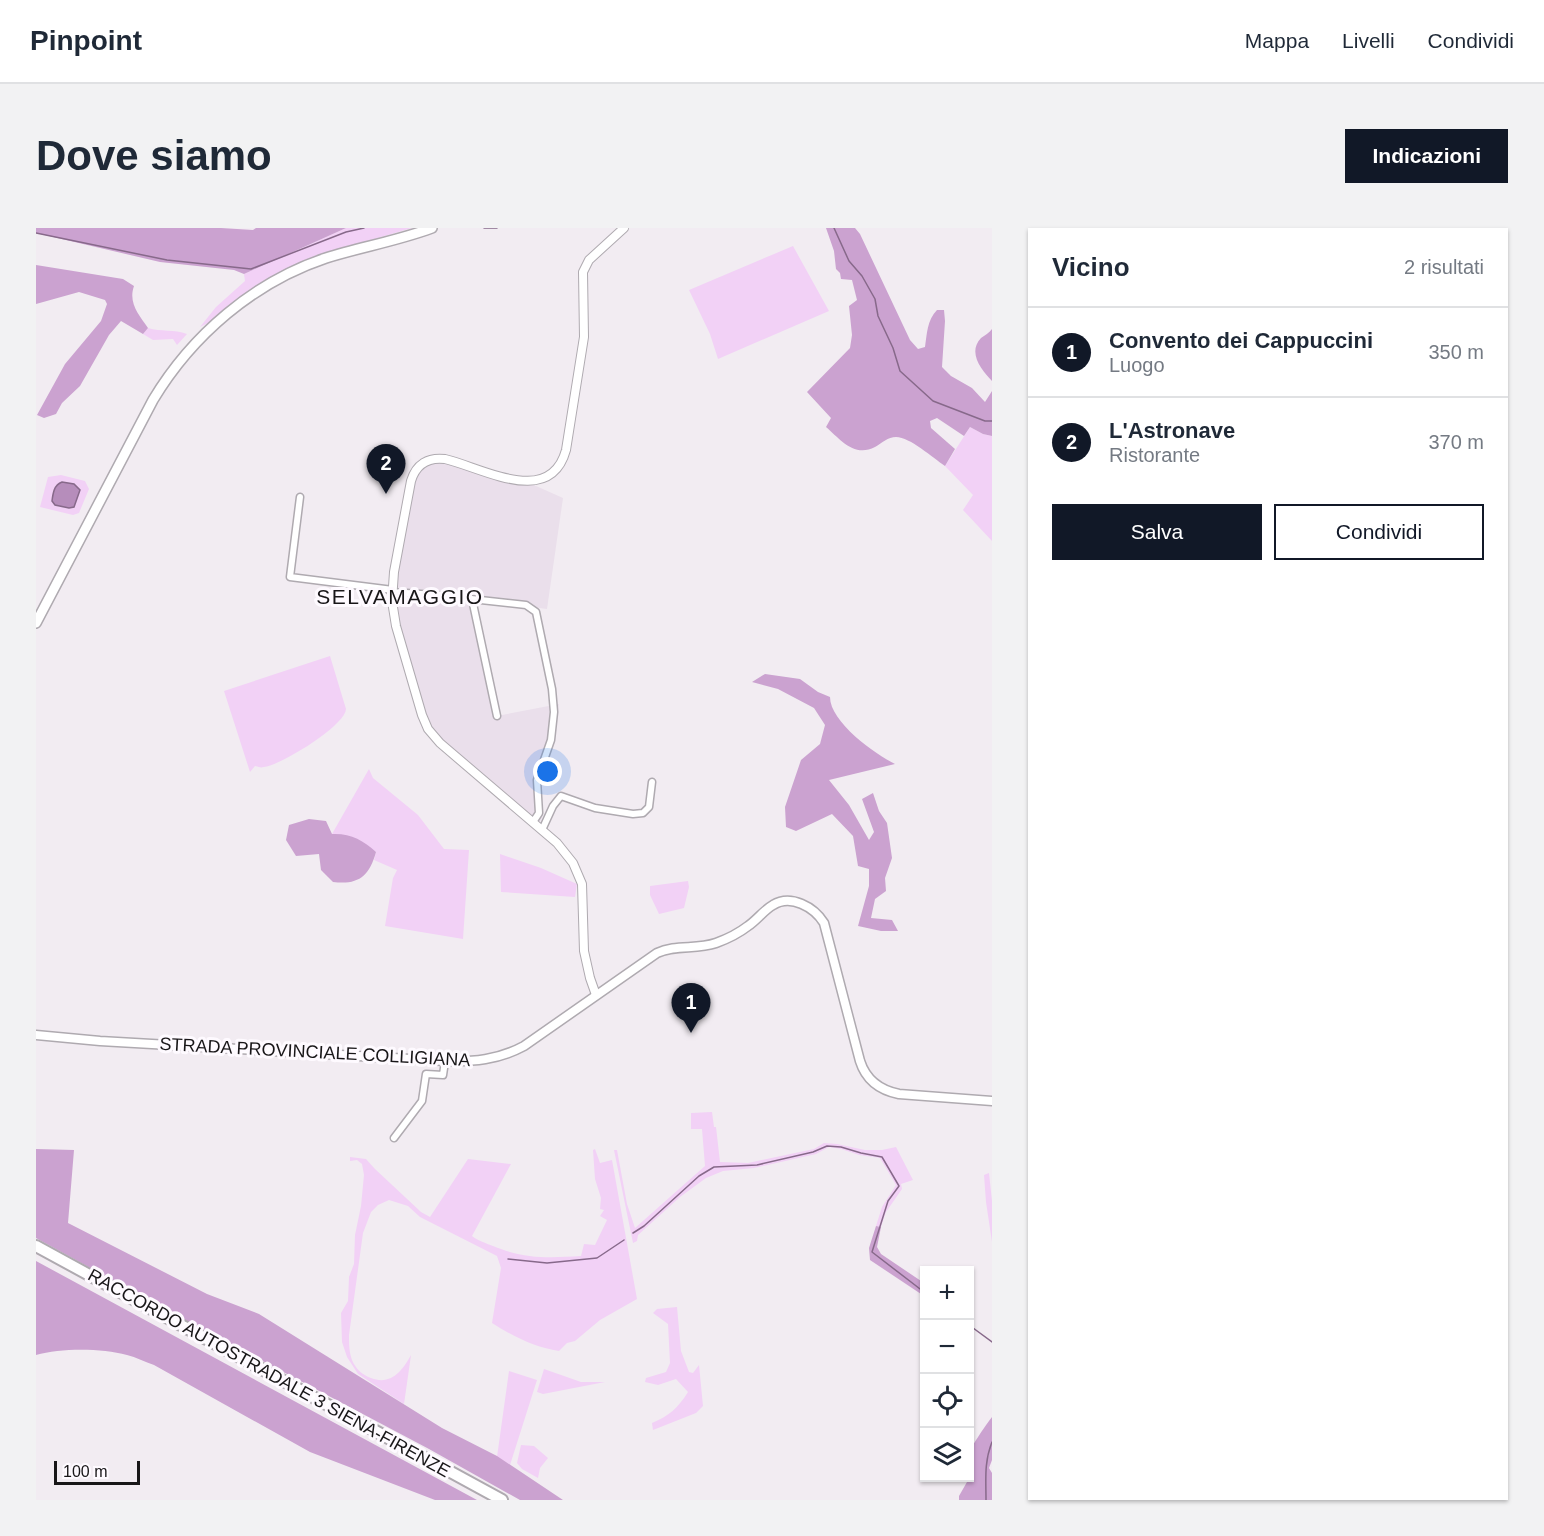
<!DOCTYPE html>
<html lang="it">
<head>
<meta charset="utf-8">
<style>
	:root { --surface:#fff; --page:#f2f2f3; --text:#1f2937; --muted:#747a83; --line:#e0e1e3; --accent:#111827 }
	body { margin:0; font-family:Helvetica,sans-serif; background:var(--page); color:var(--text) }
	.controls { position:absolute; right:18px; bottom:18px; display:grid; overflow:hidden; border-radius:0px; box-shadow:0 2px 4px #0004 }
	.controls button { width:54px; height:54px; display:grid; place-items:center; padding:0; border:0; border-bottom:2px solid var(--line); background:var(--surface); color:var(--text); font:30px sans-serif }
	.scale { position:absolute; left:18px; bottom:15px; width:86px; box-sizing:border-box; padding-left:6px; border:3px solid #181618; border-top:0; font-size:16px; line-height:21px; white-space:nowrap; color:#181618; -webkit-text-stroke:4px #fefaff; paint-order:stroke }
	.you { position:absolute; left:512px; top:544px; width:21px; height:21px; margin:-15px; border:4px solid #fff; border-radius:50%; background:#1a73e8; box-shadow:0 0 0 9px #1a73e833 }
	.badge { display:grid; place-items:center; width:39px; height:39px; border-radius:50%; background:var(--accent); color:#fff; font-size:20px; font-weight:700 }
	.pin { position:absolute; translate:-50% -50px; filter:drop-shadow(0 2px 3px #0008) }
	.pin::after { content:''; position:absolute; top:32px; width:21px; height:18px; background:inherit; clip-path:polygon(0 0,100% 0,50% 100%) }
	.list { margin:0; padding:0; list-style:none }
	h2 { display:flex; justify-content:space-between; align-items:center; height:78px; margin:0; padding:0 24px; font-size:26px }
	h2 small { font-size:20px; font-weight:400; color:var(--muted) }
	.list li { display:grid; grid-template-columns:39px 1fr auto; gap:18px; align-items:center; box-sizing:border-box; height:90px; padding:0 24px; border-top:2px solid var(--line) }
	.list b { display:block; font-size:22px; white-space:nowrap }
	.list p { margin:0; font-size:20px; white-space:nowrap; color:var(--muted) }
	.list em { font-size:20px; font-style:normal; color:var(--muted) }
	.actions { display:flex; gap:12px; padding:18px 24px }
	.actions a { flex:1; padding:14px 0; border:2px solid var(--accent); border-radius:0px; text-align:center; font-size:21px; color:var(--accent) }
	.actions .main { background:var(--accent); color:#fff }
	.icon { flex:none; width:33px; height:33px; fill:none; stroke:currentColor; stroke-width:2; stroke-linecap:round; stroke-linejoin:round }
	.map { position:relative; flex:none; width:956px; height:1272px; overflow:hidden; border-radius:0px }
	header { display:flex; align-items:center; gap:36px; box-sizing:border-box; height:84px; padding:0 30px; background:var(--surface); border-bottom:2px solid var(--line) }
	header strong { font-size:28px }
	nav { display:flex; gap:33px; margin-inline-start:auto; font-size:21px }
	.intro { display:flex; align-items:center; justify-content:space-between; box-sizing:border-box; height:144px; padding:0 36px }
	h1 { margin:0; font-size:42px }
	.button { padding:15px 27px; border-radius:0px; background:var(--accent); color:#fff; font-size:21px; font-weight:700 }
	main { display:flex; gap:36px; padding:0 36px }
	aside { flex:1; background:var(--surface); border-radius:0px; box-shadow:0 2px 4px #0004 }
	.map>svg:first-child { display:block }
	.built { fill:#eadfeb }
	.green { fill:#f2d1f6 }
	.forest { fill:#cba2d0 }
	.water { fill:#b68dbb; stroke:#87698a; stroke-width:1.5 }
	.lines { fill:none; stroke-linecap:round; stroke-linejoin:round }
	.stream { stroke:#87698a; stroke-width:1.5 }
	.minor-casing { stroke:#afaab0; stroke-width:9 }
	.tertiary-casing { stroke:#afaab0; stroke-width:10 }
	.secondary-casing { stroke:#afaab0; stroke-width:11 }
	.primary-casing { stroke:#afaab0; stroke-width:12 }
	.motorway-casing { stroke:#afaab0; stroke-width:14 }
	.minor { stroke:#fff; stroke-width:6 }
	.tertiary { stroke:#fff; stroke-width:8 }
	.secondary { stroke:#fff; stroke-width:8 }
	.primary { stroke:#fff; stroke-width:9 }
	.motorway { stroke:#fff; stroke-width:10 }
	.labels { text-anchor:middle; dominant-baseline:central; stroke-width:6; stroke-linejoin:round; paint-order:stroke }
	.street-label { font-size:18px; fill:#181618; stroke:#fefaff }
	.quarter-label { font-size:21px; letter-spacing:1.5px; fill:#181618; stroke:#fefaff }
</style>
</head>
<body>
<header>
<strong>Pinpoint</strong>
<nav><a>Mappa</a><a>Livelli</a><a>Condividi</a></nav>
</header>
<div class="intro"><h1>Dove siamo</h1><a class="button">Indicazioni</a></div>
<main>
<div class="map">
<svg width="956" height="1272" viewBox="0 0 956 1272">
	<rect width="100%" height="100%" fill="#f2ecf2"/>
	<path class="built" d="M 397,230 L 491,254 L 527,270 L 511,381 L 437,371 L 461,488 L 523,476 L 517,515 L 505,546 L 506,589 L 502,599 L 394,504 L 356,373 L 376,249 Z"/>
	<path class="green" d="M 310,0 L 376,0 L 290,25 L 220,61 L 192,79 L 174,94 L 164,99 L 180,79 L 209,53 L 208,46 Z
		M 757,18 L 793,83 L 682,131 L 674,106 L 653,62 Z
		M 112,100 C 125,104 138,101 151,106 L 141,117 L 137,111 L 117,112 L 107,106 Z
		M 934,199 L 947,206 L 956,208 L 956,313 L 927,282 L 937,267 L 909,238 Z
		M 25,247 L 49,253 L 53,261 L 43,285 L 37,287 L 4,279 L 12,249 Z
		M 294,428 L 310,481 C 309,498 245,537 228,539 C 224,540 224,539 219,538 L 214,544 L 188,463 Z
		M 333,541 L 337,550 L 382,587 L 408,621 L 433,622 L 427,711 L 349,698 L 357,650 L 361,642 L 338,632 L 340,624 L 296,606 Z
		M 464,626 L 505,640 L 541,656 L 539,669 L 465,664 Z
		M 652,653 L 653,659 L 648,680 L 623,686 L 614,667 L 614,658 Z
		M 676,884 L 678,899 L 680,899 L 684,934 L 712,935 L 778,921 L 788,915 L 801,916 L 829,922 L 846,922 L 860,919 L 877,952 L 865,956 L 866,961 L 850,984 L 845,999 L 840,998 L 846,979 L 860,957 L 844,930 L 823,927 L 805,921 L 793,919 L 780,926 L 718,940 L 687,943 L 670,950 L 644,969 L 602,1007 L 601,1013 L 597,1015 L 578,922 L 581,922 L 591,976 L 599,1000 L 669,938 L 666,901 L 655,901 L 655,885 Z
		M 559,921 L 564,935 L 576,932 L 601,1071 L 564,1092 L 539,1113 L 531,1115 L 523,1123 C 500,1120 476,1108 456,1095 L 465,1040 L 461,1028 L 384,989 L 372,978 L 353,972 L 342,977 L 335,984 L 327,1005 L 313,1107 C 313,1118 313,1130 320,1139 C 323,1144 330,1148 335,1150 C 355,1158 367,1142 375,1127 L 368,1176 L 322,1146 L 311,1129 L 306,1114 L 305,1085 L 312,1073 L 313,1049 L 318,1036 L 319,1007 L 325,978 L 328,947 L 326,936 L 321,932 L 314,933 L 314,929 L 330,931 L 339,941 L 385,984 L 394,989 L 432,931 L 475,936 L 436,1008 C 442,1013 450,1015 457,1018 C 488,1031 512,1030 545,1028 L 548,1016 L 559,1017 L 571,992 L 564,988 L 568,982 L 564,981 L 565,970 L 559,951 L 557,922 Z
		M 953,945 L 956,973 L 956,1014 L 950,974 L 948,947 Z
		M 641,1079 L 645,1123 L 653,1144 L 657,1145 L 663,1137 L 667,1178 L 660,1185 L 617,1202 L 616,1195 C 633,1188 642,1180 652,1164 L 640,1151 L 622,1157 L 609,1154 L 610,1150 L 630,1144 L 634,1135 L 632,1096 L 617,1085 L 621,1081 Z
		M 508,1141 L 545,1154 L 569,1154 L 507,1166 L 501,1164 Z
		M 473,1143 L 501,1152 L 474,1237 L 461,1229 Z
		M 485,1217 L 498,1218 L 512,1230 L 504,1240 L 502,1250 L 486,1241 L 481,1235 Z"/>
	<path class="forest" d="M 0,0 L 185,0 L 217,2 L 220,0 L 310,0 L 208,46 L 198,42 L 124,34 L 0,5 Z
		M 790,0 L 819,0 L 824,6 L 874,112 L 882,121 L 889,119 C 891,106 891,92 901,82 L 908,82 L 909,93 L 906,139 L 915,148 L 936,160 L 949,174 L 956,163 L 956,208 L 947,206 L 934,199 L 928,208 L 901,190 L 894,193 L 895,200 L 919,221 L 909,238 C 897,230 874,209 860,209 C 852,209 846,215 839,219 C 818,230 804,211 790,199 L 795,190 L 771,164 L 814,120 L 816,107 L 813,78 L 821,72 L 816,52 L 805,51 L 804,45 L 800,41 L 798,23 Z
		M 0,37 L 87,51 L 98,58 C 92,75 103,87 112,100 L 107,106 L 85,93 L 73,107 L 44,158 L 26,175 L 20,186 L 8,190 L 1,187 L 29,136 L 65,93 L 71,76 L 69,72 L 43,64 L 0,76 Z
		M 956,101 L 956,153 C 946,142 931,125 945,110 C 949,107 953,105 956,101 Z
		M 729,446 L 764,451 L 782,464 L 794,469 C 794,494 839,526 859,536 L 793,552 L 813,577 L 833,612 L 838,604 L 826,571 L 837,565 L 843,583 L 851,595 L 856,630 L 849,650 L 850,663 L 839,671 L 835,690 L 856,692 L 862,703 L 845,703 L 822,698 L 833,658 L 833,641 L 822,638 L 817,608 L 796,586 L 760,603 L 750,599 L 749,579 L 765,532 L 784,516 L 789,497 L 778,480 L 742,461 L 716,454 Z
		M 273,591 L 290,593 L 296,606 C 314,605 327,612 340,624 C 333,649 322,657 297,654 L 285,642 L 283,626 L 260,628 L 250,612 L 253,597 Z
		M 0,921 L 38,922 L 32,995 L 171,1066 L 223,1086 L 406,1200 L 461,1228 L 527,1272 L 484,1272 L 393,1221 L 136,1085 L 0,1010 Z
		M 840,998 L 845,999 L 841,1019 L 845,1026 L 888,1055 L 888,1068 L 834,1032 L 833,1020 Z
		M 0,1033 L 441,1272 L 399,1272 L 274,1224 L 118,1137 C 109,1134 100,1129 91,1127 C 65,1120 25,1120 0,1127 Z
		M 956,1189 L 956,1232 L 953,1240 L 956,1245 L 956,1272 L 923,1272 L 923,1268 L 931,1254 L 930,1250 L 933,1250 C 933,1242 932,1233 933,1225 C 934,1220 952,1194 956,1189 Z"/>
	<path class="water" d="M 26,254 L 38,256 L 44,262 L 38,279 L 33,280 L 19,277 L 16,273 C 17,265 18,257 26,254 Z"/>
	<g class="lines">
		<path class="stream" d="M 448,0 L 461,0
			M 798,0 L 813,33 L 826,48 L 839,71 L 842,88 L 857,120 L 864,143 L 897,173 L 949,193 L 956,193
			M 0,5 L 131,32 L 215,41 L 310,4 L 328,0
			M 597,1005 L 608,998 L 663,948 L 678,939 L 721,937 L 777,924 L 791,918 L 805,919 L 825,925 L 846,929 L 863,958 L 852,973 L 836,1024 L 888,1064
			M 472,1031 L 511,1035 L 561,1030 L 588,1012
			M 933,1097 L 956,1114
			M 950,1272 C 950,1251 948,1234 956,1214"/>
		<defs>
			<path id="minor" d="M 264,269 L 254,349 L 357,362
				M 356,364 L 399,367 L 490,377 L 500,384 L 516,461 L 518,484 L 515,512 L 501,552 L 503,585 L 497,594
				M 436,371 L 461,488
				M 506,602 L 517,578 L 525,568 L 559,580 L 597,586 L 607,585 L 613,579 L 616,554
				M 358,910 L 386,873 L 390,846 L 407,847 L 409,833"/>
			<path id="tertiary" d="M 560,767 L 554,750 L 548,723 L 546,656 L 537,635 L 521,615 L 404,515 L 392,501 L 386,487 L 360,398 L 356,373 L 358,344 L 375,253 C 380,236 392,229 409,231 C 447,240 514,280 530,222 L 548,109 L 547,44 L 553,32 L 588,0"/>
			<path id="secondary" d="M 0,807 L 64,813 L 409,833 C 437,834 462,832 488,818 L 621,725 C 640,716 660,722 680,715 C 691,711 703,705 712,698 C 721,692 728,682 737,677 C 755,666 778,679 788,695 L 824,833 C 830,852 843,862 863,866 L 956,873"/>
			<path id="primary" d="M 0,395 L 117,172 C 156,107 218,54 290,30 C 325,19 361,13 396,0"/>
			<path id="motorway" d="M 0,1018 L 466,1272"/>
		</defs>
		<use href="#minor" class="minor-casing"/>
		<use href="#tertiary" class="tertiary-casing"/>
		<use href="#secondary" class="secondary-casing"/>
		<use href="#primary" class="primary-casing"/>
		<use href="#motorway" class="motorway-casing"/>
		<use href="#minor" class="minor"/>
		<use href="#tertiary" class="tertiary"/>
		<use href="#secondary" class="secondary"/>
		<use href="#primary" class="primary"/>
		<use href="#motorway" class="motorway"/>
	</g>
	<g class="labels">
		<g class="street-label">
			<text transform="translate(279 824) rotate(3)">STRADA PROVINCIALE COLLIGIANA</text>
			<text transform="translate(233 1145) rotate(29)">RACCORDO AUTOSTRADALE 3 SIENA-FIRENZE</text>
		</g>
		<g class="quarter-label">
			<text x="364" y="368">SELVAMAGGIO</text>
		</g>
	</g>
</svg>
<div class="controls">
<button>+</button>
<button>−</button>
<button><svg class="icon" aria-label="locate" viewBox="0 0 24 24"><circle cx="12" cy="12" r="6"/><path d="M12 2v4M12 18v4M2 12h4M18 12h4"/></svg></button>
<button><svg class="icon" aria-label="layers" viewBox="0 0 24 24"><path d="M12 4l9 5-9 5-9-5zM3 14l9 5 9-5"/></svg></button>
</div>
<div class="scale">100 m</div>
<div class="you"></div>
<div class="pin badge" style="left:655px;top:805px">1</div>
<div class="pin badge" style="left:350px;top:266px">2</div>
</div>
<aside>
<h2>Vicino<small>2 risultati</small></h2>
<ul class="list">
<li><span class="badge">1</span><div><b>Convento dei Cappuccini</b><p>Luogo</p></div><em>350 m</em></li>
<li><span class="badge">2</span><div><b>L'Astronave</b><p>Ristorante</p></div><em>370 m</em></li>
</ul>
<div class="actions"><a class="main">Salva</a><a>Condividi</a></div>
</aside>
</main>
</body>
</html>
